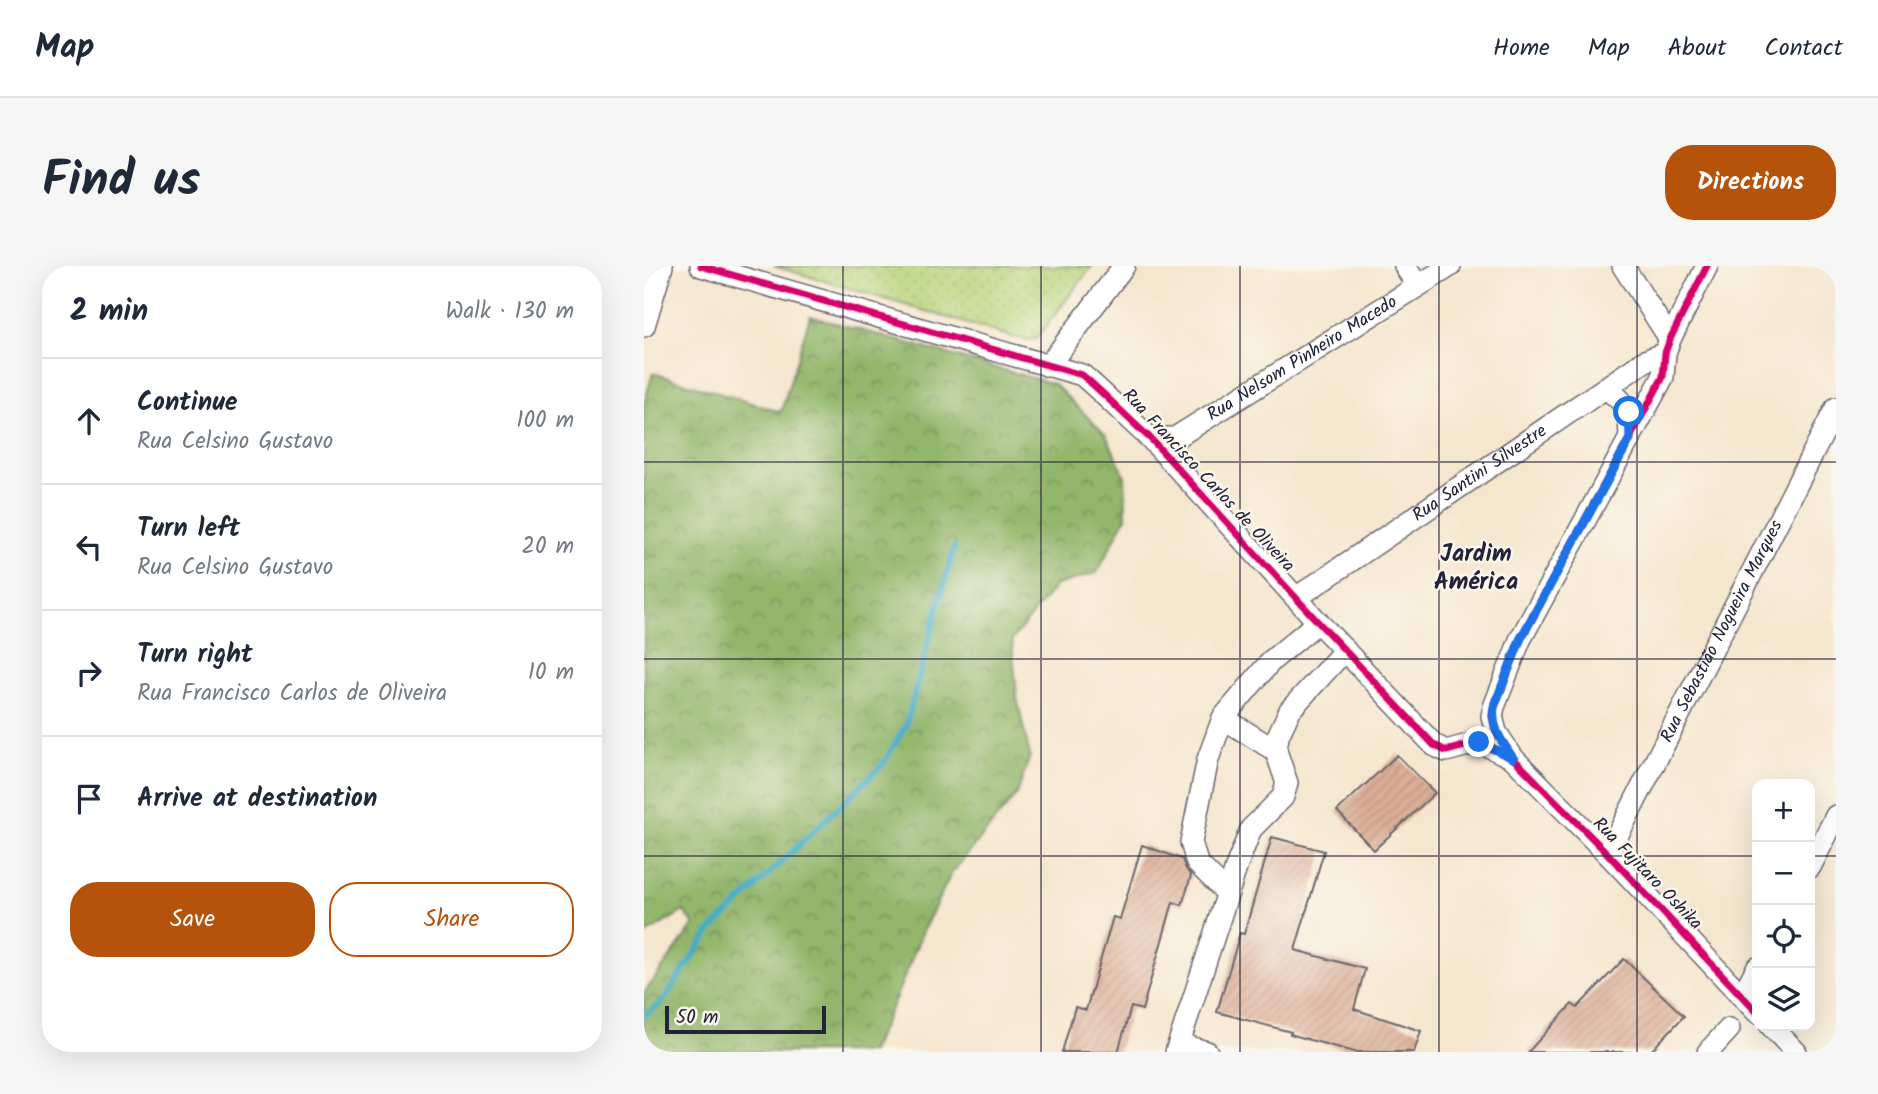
<!DOCTYPE html>
<html lang="en">
<head>
<meta charset="utf-8">
<style>
	:root { --surface:#fff; --page:#f6f6f7; --text:#1f2937; --muted:#747a83; --line:#e0e1e3; --accent:#b45309 }
	body { margin:0; font-family:Kalam,sans-serif; background:var(--page); color:var(--text) }
	.controls { position:absolute; right:21px; bottom:21px; display:grid; overflow:hidden; border-radius:14px; box-shadow:0 7px 28px #0002 }
	.controls button { width:63px; height:63px; display:grid; place-items:center; padding:0; border:0; border-bottom:2px solid var(--line); background:var(--surface); color:var(--text); font:35px sans-serif }
	.scale { position:absolute; left:21px; bottom:18px; width:161px; box-sizing:border-box; padding-left:7px; border:4px solid #22223b; border-top:0; font-size:19px; line-height:24px; white-space:nowrap; color:#22223b; -webkit-text-stroke:5px #fbf7ec; paint-order:stroke }
	.stop { position:absolute; width:21px; height:21px; margin:-16px; border:5px solid #1a73e8; border-radius:50%; background:#fff }
	.stop.end { background:#1a73e8; border-color:#fff; box-shadow:0 2px 7px #0008 }
	.list { margin:0; padding:0; list-style:none }
	h2 { display:flex; justify-content:space-between; align-items:center; height:91px; margin:0; padding:0 28px; font-size:30px }
	h2 small { font-size:23px; font-weight:400; color:var(--muted) }
	.list li { display:grid; grid-template-columns:46px 1fr auto; gap:21px; align-items:center; box-sizing:border-box; height:126px; padding:0 28px; border-top:2px solid var(--line) }
	.list b { display:block; font-size:26px; white-space:nowrap }
	.list p { margin:0; font-size:23px; white-space:nowrap; color:var(--muted) }
	.list em { font-size:23px; font-style:normal; color:var(--muted) }
	.actions { display:flex; gap:14px; padding:21px 28px }
	.actions a { flex:1; padding:16px 0; border:2px solid var(--accent); border-radius:28px; text-align:center; font-size:24px; color:var(--accent) }
	.actions .main { background:var(--accent); color:#fff }
	.icon { flex:none; width:38px; height:38px; fill:none; stroke:currentColor; stroke-width:2; stroke-linecap:round; stroke-linejoin:round }
	.map { position:relative; flex:none; width:1192px; height:786px; overflow:hidden; border-radius:28px }
	header { display:flex; align-items:center; gap:42px; box-sizing:border-box; height:98px; padding:0 35px; background:var(--surface); border-bottom:2px solid var(--line) }
	header strong { font-size:33px }
	nav { display:flex; gap:38px; margin-inline-start:auto; font-size:24px }
	.intro { display:flex; align-items:center; justify-content:space-between; box-sizing:border-box; height:168px; padding:0 42px }
	h1 { margin:0; font-size:49px }
	.button { padding:18px 32px; border-radius:28px; background:var(--accent); color:#fff; font-size:24px; font-weight:700 }
	main { display:flex; gap:42px; padding:0 42px }
	aside { flex:1; background:var(--surface); border-radius:28px; box-shadow:0 7px 28px #0002 }
	.map>svg:first-child { display:block }
	.grass { fill:url(#grass-dots); stroke:#6d7b5b; stroke-width:2 }
	.forest { fill:url(#forest-crowns); stroke:#5a6c53; stroke-width:2 }
	.lines { fill:none; stroke-linecap:round; stroke-linejoin:round }
	.stream { stroke:#45acc5; stroke-width:6 }
	.building { fill:url(#building-hatch) }
	.minor-casing { stroke:#6c676e; stroke-width:24 }
	.minor { stroke:#fff; stroke-width:21 }
	.cycleway-casing { stroke:#fbf7ec; stroke-width:11 }
	.cycleway { stroke:#d6006c; stroke-width:7 }
	.route { stroke:#1a73e8; stroke-width:9 }
	.grid { fill:none; stroke:#22223b; stroke-width:2; stroke-opacity:0.55 }
	.labels { text-anchor:middle; dominant-baseline:central; stroke-width:5; stroke-linejoin:round; paint-order:stroke }
	.street-label { font-size:18px; fill:#22223b; stroke:#fbf7ec }
	.district-label { font-size:24px; font-weight:bold; fill:#22223b; stroke:#fbf7ec }
</style>
</head>
<body>
<header>
<strong>Map</strong>
<nav><a>Home</a><a>Map</a><a>About</a><a>Contact</a></nav>
</header>
<div class="intro"><h1>Find us</h1><a class="button">Directions</a></div>
<main>
<aside>
<h2>2 min<small>Walk · 130 m</small></h2>
<ul class="list">
<li><svg class="icon" aria-label="ahead" viewBox="0 0 24 24"><path d="M12 20V5M6 11l6-6 6 6"/></svg><div><b>Continue</b><p>Rua Celsino Gustavo</p></div><em>100 m</em></li>
<li><svg class="icon" aria-label="left" viewBox="0 0 24 24"><path d="M17 20v-9H6M10 6l-5 5 5 5"/></svg><div><b>Turn left</b><p>Rua Celsino Gustavo</p></div><em>20 m</em></li>
<li><svg class="icon" aria-label="right" viewBox="0 0 24 24"><path d="M7 20v-9h11M14 6l5 5-5 5"/></svg><div><b>Turn right</b><p>Rua Francisco Carlos de Oliveira</p></div><em>10 m</em></li>
<li><svg class="icon" aria-label="arrive" viewBox="0 0 24 24"><path d="M6 21V4h12l-3 4 3 4H6"/></svg><div><b>Arrive at destination</b></div></li>
</ul>
<div class="actions"><a class="main">Save</a><a>Share</a></div>
</aside>
<div class="map">
<svg width="1192" height="786" viewBox="0 0 1192 786">
	<defs>
		<pattern id="grass-dots" width="8" height="8" patternUnits="userSpaceOnUse" patternTransform="scale(1.75)"><rect width="8" height="8" fill="#b8d47b"/><path d="M2 2h.1M6 6h.1" fill="none" stroke="#9eb66b" stroke-width="1.8" stroke-linecap="round"/></pattern>
		<pattern id="forest-crowns" width="20" height="18" patternUnits="userSpaceOnUse" patternTransform="scale(1.75)"><rect width="20" height="18" fill="#92b66b"/><path d="M2 6a3 3 0 1 1 6 0M12 15a3 3 0 1 1 6 0" fill="none" stroke="#779459"/></pattern>
		<pattern id="building-hatch" width="6" height="6" patternUnits="userSpaceOnUse" patternTransform="scale(1.75)"><rect width="6" height="6" fill="#dbae97"/><path d="M-1 1l2-2M0 6l6-6M5 7l2-2" fill="none" stroke="#bc9583"/></pattern>
	</defs>
	<rect width="100%" height="100%" fill="#fbf7ec"/>
	<filter id="ink" filterUnits="userSpaceOnUse"><feTurbulence type="fractalNoise" baseFrequency=".0143" numOctaves="2"/><feDisplacementMap in="SourceGraphic" scale="14" xChannelSelector="R" yChannelSelector="G"/><feConvolveMatrix kernelMatrix="1 2 1 2 8 2 1 2 1" color-interpolation-filters="sRGB"/></filter>
	<filter id="wash" filterUnits="userSpaceOnUse"><feTurbulence type="fractalNoise" baseFrequency=".00686" numOctaves="4" result="noise"/><feDisplacementMap in="SourceGraphic" scale="28" xChannelSelector="R" yChannelSelector="G"/><feGaussianBlur stdDeviation="1.57" result="paint"/><feColorMatrix in="noise" values="0 0 0 0 0 0 0 0 0 0 0 0 0 0 0 0 0 1.4 0 .05"/><feComposite in="paint" operator="in"/></filter>
	<g filter="url(#wash)">
		<rect width="100%" height="100%" fill="#f5e6ce"/>
		<path class="grass" d="M 130,0 L 448,0 L 393,72 L 385,74 L 372,72 Z"/>
		<path class="forest" d="M 166,50 L 410,118 L 462,169 L 481,210 L 482,251 L 453,307 L 412,319 L 368,374 L 373,432 L 386,490 L 373,528 L 307,608 L 280,662 L 252,731 L 227,786 L 0,786 L 0,727 L 50,659 L 40,645 L 0,669 L 0,138 L 9,107 L 137,146 Z"/>
		<g class="lines">
			<path class="stream" d="M 0,749 L 17,738 L 66,665 L 239,498 L 262,459 L 310,281"/>
		</g>
		<g id="blocks">
			<path class="building" d="M 753,489 L 791,527 L 730,584 L 693,545 Z
				M 628,571 L 680,585 L 651,684 L 721,703 L 710,743 L 777,765 L 770,786 L 711,786 L 666,774 L 646,768 L 647,766 L 573,746 L 596,667 L 600,668 Z
				M 498,579 L 538,593 L 541,601 L 547,610 L 538,639 L 529,636 L 498,744 L 487,741 L 474,786 L 418,786 L 431,741 L 442,744 L 469,651 L 476,653 Z
				M 980,693 L 1040,750 L 1006,786 L 884,786 L 928,738 L 933,742 Z"/>
		</g>
	</g>
	<g filter="url(#ink)">
		<use href="#blocks" fill-opacity="0" stroke="#6c676e" stroke-width="2"/>
		<g class="lines">
			<defs>
				<g id="minor">
					<path d="M 57,0 L 438,109 C 462,129 483,152 506,172 L 674,356 L 790,479 L 802,485 L 835,476 L 869,492"/>
					<path d="M 761,0 L 773,19"/>
					<path d="M 979,0 L 1026,73"/>
					<path d="M 1063,0 L 1026,73 L 1021,87 L 1019,111 L 876,374 L 850,441 L 848,450 L 852,466 L 869,492 L 964,588 L 1113,746"/>
					<path d="M 0,60 L 18,0"/>
					<path d="M 404,100 L 480,0"/>
					<path d="M 962,122 C 986,141 985,142 986,173"/>
					<path id="s1" d="M 506,172 L 531,172 L 806,0"/>
					<path id="s2" d="M 652,332 L 1001,95 L 1021,87"/>
					<path d="M 579,452 L 632,485"/>
					<path id="s3" d="M 964,588 L 1192,142"/>
					<path d="M 1166,601 L 1192,550"/>
					<path d="M 583,627 L 553,597 L 547,576 L 564,493 L 579,452 L 627,395 L 674,356"/>
					<path d="M 1098,730 L 1113,702"/>
					<path d="M 1127,760 L 1152,786"/>
					<path d="M 535,778 L 563,786"/>
					<path d="M 532,786 L 594,596 L 607,563 L 639,531 L 643,517 L 632,485 L 634,470 L 646,444 L 701,384"/>
					<path d="M 1064,786 L 1085,763"/>
				</g>
			</defs>
			<use href="#minor" class="minor-casing"/>
			<use href="#minor" class="minor"/>
			<defs>
				<path id="cycleway" d="M 57,0 L 438,109 C 462,129 483,152 506,172 L 674,356 L 790,479 L 802,485 L 835,476 L 869,492
					M 1063,0 L 1026,73 L 1021,87 L 1019,111 L 876,374 L 850,441 L 848,450 L 852,466 L 869,492 L 964,588 L 1113,746"/>
			</defs>
			<use href="#cycleway" class="cycleway-casing"/>
			<use href="#cycleway" class="cycleway"/>
		</g>
	</g>
	<g class="lines" filter="url(#ink)">
		<path class="route" d="M 835,476 L 869,492 C 858,476 847,462 850,441 L 876,374 L 986,173 L 985,146"/>
	</g>
	<path class="grid" d="M 199,0 L 199,786M 397,0 L 397,786M 596,0 L 596,786M 795,0 L 795,786M 993,0 L 993,786M 0,196 L 1192,196M 0,393 L 1192,393M 0,590 L 1113,590M 1166,590 L 1192,590"/>
	<g class="labels">
		<g class="street-label">
			<text stroke="none"><textPath href="#s1" startOffset="175">Rua Nelsom Pinheiro Macedo</textPath></text>
			<text stroke="none"><textPath href="#s2" startOffset="222">Rua Santini Silvestre</textPath></text>
			<text transform="translate(564 215) rotate(47)">Rua Francisco Carlos de Oliveira</text>
			<text stroke="none"><textPath href="#s3" startOffset="250">Rua Sebastião Nogueira Marques</textPath></text>
			<text transform="translate(1003 608) rotate(46)">Rua Fujitaro Oshika</text>
		</g>
		<g class="district-label">
			<text x="832" y="288">Jardim<tspan x="832" dy="28">América</tspan></text>
		</g>
	</g>
</svg>
<div class="controls">
<button>+</button>
<button>−</button>
<button><svg class="icon" aria-label="locate" viewBox="0 0 24 24"><circle cx="12" cy="12" r="6"/><path d="M12 2v4M12 18v4M2 12h4M18 12h4"/></svg></button>
<button><svg class="icon" aria-label="layers" viewBox="0 0 24 24"><path d="M12 4l9 5-9 5-9-5zM3 14l9 5 9-5"/></svg></button>
</div>
<div class="scale">50 m</div>
<div class="stop" style="left:985px;top:146px"></div>
<div class="stop end" style="left:835px;top:476px"></div>
</div>
</main>
</body>
</html>
